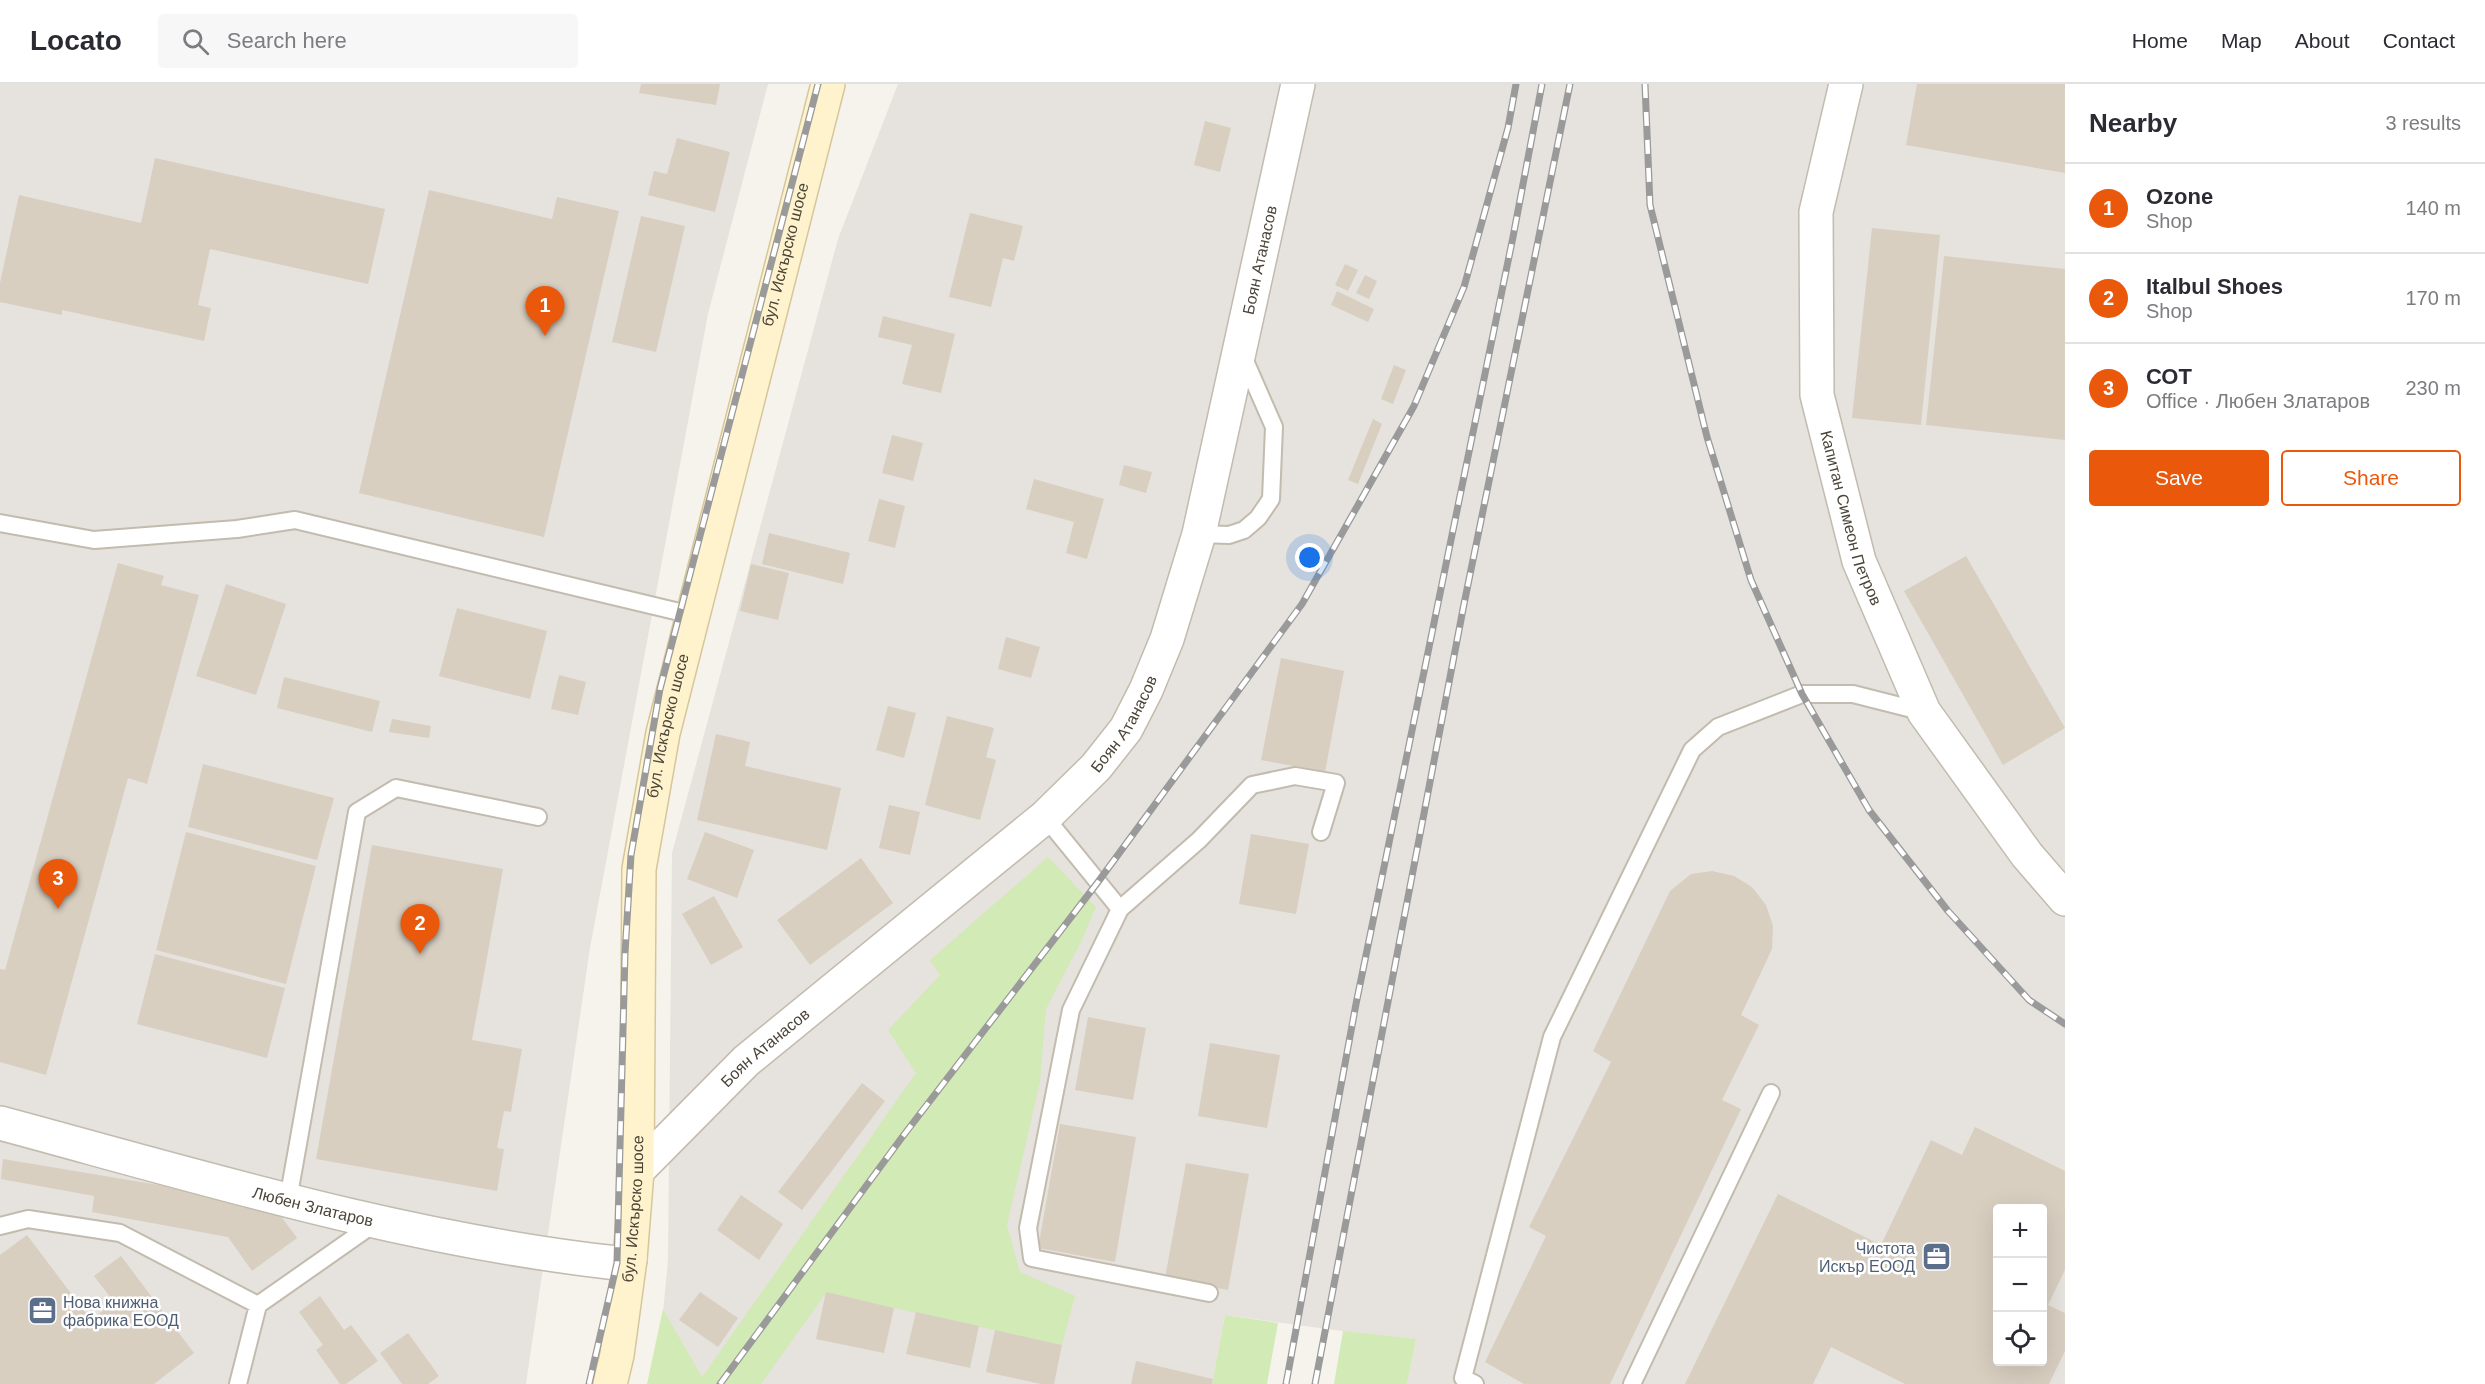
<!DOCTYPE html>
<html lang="en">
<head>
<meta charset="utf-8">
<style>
	:root { --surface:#fff; --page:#f7f7f7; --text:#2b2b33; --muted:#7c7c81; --line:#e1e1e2; --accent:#ea580c }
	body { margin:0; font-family:Helvetica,sans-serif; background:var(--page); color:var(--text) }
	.controls { position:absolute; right:18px; bottom:18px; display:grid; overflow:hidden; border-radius:6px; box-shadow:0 6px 24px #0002 }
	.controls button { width:54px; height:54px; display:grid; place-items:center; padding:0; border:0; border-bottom:2px solid var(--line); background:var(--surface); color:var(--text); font:30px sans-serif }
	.you { position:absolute; left:1310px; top:474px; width:21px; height:21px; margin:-15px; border:4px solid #fff; border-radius:50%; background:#1a73e8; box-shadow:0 0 0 9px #1a73e833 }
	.badge { display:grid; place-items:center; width:39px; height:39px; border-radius:50%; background:var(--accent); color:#fff; font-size:20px; font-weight:700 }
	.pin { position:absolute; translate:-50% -50px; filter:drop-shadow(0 2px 3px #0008) }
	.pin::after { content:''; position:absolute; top:32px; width:21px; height:18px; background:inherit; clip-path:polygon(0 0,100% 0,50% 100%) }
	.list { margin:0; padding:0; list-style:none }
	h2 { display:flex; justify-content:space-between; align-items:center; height:78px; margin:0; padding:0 24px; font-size:26px }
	h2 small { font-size:20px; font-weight:400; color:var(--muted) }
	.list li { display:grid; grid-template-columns:39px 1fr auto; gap:18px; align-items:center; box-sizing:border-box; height:90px; padding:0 24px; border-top:2px solid var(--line) }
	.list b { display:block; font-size:22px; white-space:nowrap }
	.list p { margin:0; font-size:20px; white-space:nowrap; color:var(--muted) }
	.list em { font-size:20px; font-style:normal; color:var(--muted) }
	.actions { display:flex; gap:12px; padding:18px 24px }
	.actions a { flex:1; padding:14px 0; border:2px solid var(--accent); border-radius:6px; text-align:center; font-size:21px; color:var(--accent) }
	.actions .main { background:var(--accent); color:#fff }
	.icon { flex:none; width:33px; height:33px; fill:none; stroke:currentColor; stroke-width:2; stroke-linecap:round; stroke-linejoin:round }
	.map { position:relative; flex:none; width:2065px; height:1300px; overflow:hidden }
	header { display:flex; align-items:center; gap:36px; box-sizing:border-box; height:84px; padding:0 30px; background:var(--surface); border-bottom:2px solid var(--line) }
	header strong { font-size:28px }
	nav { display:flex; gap:33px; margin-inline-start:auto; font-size:21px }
	.search { width:420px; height:54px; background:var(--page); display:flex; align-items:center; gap:15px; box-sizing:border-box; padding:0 21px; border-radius:6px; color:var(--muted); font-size:22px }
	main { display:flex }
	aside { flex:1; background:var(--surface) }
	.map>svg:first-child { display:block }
	.industrial { fill:#e6e2dd; fill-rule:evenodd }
	.green { fill:#d2eab5 }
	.building { fill:#d8cfc1; fill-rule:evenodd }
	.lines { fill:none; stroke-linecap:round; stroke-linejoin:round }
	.lane-casing { stroke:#c2bbae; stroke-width:20 }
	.street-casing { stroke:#c2bbae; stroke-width:36 }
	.secondary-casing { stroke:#d6c79b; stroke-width:36 }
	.lane { stroke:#fff; stroke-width:16 }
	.street { stroke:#fff; stroke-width:33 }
	.secondary { stroke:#fff3cd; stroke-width:33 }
	.rail-casing { stroke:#9a9a9a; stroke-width:7 }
	.rail { stroke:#fff; stroke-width:4.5; stroke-dasharray:14; stroke-linecap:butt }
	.labels { text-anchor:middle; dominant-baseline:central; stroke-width:5; stroke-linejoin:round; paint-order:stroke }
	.street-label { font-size:16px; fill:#4b4439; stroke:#fff }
	.service-label { font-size:16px; fill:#4e5e75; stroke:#fff; text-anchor:end }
</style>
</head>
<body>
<header>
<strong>Locato</strong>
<div class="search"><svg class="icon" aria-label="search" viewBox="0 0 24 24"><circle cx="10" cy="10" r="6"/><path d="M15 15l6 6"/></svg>Search here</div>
<nav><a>Home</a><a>Map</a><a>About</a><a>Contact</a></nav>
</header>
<main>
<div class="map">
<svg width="2065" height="1300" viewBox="0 0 2065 1300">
	<rect width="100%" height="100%" fill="#f6f3ec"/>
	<path class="industrial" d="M 0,0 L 768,0 L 708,230 L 590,864 L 526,1300 L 0,1300 Z
		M 898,0 L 2065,0 L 2065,1300 L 1407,1300 L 1416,1255 L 1378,1252 L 1225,1231 L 1212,1300 L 656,1300 L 668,1176 L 672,769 L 838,155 ZM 1998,1124 L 2042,1124 L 2042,1278 L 1998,1278 Z"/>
	<path class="green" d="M 1048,773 L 1096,823 L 1082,856 L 1046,925 L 1040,998 L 1007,1141 L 1020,1188 L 1075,1212 L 1062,1261 L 826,1209 L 761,1300 L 647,1300 L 663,1225 L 702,1293 L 916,989 L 888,946 L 940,891 L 930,876 Z
		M 1225,1231 L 1278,1239 L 1267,1300 L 1212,1300 Z
		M 1343,1247 L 1416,1255 L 1407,1300 L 1334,1300 Z"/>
	<path class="building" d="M 641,0 L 720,0 L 716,21 L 639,9 Z
		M 1917,0 L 2065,0 L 2065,89 L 1906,61 Z
		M 1205,37 L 1231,44 L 1220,88 L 1194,81 Z
		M 677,54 L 730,68 L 715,128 L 648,111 L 654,87 L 667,90 Z
		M 155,74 L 385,125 L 368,200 L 210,165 L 198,221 L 211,224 L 204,257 L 62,226 L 62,231 L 0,218 L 0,199 L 19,111 L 141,139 Z
		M 429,106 L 552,135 L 557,113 L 619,127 L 544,453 L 359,409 Z
		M 970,129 L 1023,142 L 1014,177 L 1003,174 L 991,223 L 949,213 Z
		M 641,132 L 685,142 L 656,268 L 612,258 Z
		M 1872,144 L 1940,151 L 1921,341 L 1852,334 Z
		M 1944,172 L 2065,185 L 2065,356 L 1926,341 Z
		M 1345,180 L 1358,186 L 1348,207 L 1335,201 Z
		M 1365,191 L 1377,197 L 1369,215 L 1356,209 Z
		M 1337,207 L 1374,225 L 1368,238 L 1331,221 Z
		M 883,232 L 955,250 L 941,309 L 902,300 L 912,261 L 878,253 Z
		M 1394,281 L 1406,286 L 1393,320 L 1381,315 Z
		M 1373,335 L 1382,340 L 1358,400 L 1348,396 Z
		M 892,351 L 923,359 L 913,397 L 882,389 Z
		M 1124,381 L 1152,388 L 1146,409 L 1119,401 Z
		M 1034,395 L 1104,415 L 1087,475 L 1066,469 L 1074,438 L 1026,425 Z
		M 879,415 L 905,422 L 895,464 L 868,457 Z
		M 769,449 L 850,469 L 843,500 L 762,480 Z
		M 1966,472 L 2065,644 L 2003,681 L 1904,507 Z
		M 118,479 L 164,492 L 161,501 L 199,511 L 147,700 L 128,694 L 46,991 L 0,978 L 0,885 L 5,886 Z
		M 751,480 L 789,489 L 778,536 L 740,527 Z
		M 226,500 L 286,520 L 256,611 L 196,592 Z
		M 457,524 L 547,547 L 530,615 L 439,592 Z
		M 1006,553 L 1040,563 L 1031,594 L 998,585 Z
		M 1281,574 L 1344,587 L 1325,688 L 1261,676 Z
		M 559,591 L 586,598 L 578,631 L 551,625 Z
		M 284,593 L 380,617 L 372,648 L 277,624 Z
		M 888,622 L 916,629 L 904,674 L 876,666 Z
		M 947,632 L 994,644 L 986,673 L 996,676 L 980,736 L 925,721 Z
		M 392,635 L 431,642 L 429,654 L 389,648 Z
		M 716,650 L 750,658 L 745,682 L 841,704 L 827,766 L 697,736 Z
		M 203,680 L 334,714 L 317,776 L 188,743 Z
		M 889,721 L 920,728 L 910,771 L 879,764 Z
		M 186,748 L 316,782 L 286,900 L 156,866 Z
		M 705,748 L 754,766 L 737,814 L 687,795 Z
		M 1251,750 L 1309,760 L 1296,830 L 1239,820 Z
		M 372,761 L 503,785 L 472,956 L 522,965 L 511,1028 L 504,1027 L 497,1064 L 504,1065 L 497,1107 L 316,1075 Z
		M 861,774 L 893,819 L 810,881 L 777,836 Z
		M 1712,787 L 1734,792 L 1752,803 L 1766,821 L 1773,842 L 1772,865 L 1741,931 L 1759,941 L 1722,1016 L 1741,1025 L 1610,1300 L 1524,1300 L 1485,1278 L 1546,1152 L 1529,1143 L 1611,978 L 1593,967 L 1670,807 L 1691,790 Z
		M 714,812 L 743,863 L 711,881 L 682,830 Z
		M 155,870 L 285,904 L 267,974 L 137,940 Z
		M 1088,933 L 1146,944 L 1133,1016 L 1075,1006 Z
		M 1210,959 L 1280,971 L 1267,1044 L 1198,1032 Z
		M 862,999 L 885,1017 L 802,1126 L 778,1108 Z
		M 1060,1040 L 1136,1053 L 1115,1178 L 1038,1164 Z
		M 1975,1043 L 2065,1087 L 2065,1186 L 2048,1221 L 2065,1229 L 2065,1267 L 2049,1300 L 1905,1300 L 1831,1263 L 1813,1300 L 1685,1300 L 1778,1110 L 1881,1161 L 1931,1056 L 1962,1071 ZM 1998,1124 L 2042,1124 L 2042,1278 L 1998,1278 Z
		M 3,1075 L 272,1120 L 297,1154 L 252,1187 L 228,1153 L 92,1128 L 94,1112 L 1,1095 Z
		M 1186,1079 L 1249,1090 L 1228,1206 L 1165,1194 Z
		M 741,1111 L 783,1140 L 759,1176 L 717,1146 Z
		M 27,1151 L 91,1236 L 114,1218 L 94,1192 L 121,1172 L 194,1269 L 154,1300 L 0,1300 L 0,1171 Z
		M 700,1208 L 738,1234 L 718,1263 L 679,1236 Z
		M 826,1208 L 894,1224 L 884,1269 L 816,1255 Z
		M 320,1212 L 344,1246 L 351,1241 L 378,1277 L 346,1300 L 340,1300 L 316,1266 L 323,1261 L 299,1228 Z
		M 916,1228 L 979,1242 L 970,1284 L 906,1270 Z
		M 995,1246 L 1062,1261 L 1054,1300 L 1041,1300 L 986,1288 Z
		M 408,1249 L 439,1292 L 428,1300 L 402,1300 L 380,1269 Z
		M 1136,1277 L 1213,1295 L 1212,1300 L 1131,1300 Z"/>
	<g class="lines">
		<defs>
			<path id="lane" d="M 0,439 L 94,456 L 237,445 L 295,436 L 692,531
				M 1199,450 L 1229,451 L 1244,446 L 1258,434 L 1271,415 L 1274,343 L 1242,270
				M 1045,733 L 1120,825
				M 288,1116 L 357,728 L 396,704 L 538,733
				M 0,1142 L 28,1135 L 120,1149 L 258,1221
				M 1209,1209 L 1032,1174 L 1028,1144 L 1071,926 L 1120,825 L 1199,756 L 1252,701 L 1295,692 L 1336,699 L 1321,748
				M 238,1300 L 258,1221 L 375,1139
				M 1475,1300 L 1463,1294 L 1552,953 L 1692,666 L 1718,643 L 1802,610 L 1853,610 L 1924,628
				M 1632,1300 L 1771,1009"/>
			<g id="street">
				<path id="s1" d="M 1846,0 L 1816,128 L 1817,311 L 1859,477 L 1924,628 L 2027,771 L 2065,815"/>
				<path id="s2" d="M 0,1039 C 204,1094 407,1156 617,1179 L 630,1175"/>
				<path id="s3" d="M 637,1087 L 746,977 L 1045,733 L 1096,683 L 1126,645 L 1146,606 L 1167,555 L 1199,450 L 1298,0"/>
			</g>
			<g id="secondary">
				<path id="s4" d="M 610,1300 L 617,1271 L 630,1175 L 637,1087 L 639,785 L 663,649 L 828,0"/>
			</g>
		</defs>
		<use href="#lane" class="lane-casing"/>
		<use href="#street" class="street-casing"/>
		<use href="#secondary" class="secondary-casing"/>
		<use href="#lane" class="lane"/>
		<use href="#street" class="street"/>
		<use href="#secondary" class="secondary"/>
		<defs>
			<path id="rail" d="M 1645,0 L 1650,121 L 1707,353 L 1751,496 L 1802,610 L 1869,726 L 1948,827 L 2029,916 L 2065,940
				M 589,1300 L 617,1179 L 625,869 L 631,771 L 660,605 L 818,0
				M 720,1300 L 903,1052 L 1098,798 L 1302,520 L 1414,322 L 1464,203 L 1508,44 L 1516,0
				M 1286,1300 L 1356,920 L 1513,153 L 1542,0
				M 1315,1300 L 1464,520 L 1570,0"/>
		</defs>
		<use href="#rail" class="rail-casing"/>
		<use href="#rail" class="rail"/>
	</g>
	<defs>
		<symbol id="office-square" viewBox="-11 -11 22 22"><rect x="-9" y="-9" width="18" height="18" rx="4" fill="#5c6f8a" stroke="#fff"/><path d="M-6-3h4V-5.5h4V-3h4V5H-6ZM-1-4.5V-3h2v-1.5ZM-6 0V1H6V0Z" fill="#fff"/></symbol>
	</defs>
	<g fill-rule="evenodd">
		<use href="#office-square" x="1920" y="1156" width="33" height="33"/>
		<use href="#office-square" x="26" y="1210" width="33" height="33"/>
	</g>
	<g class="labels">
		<g class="street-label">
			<text stroke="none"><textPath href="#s4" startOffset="1149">бул. Искърско шосе</textPath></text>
			<text stroke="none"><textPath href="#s3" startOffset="1150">Боян Атанасов</textPath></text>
			<text stroke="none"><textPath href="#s1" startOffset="442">Капитан Симеон Петров</textPath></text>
			<text stroke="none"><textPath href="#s3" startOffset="664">Боян Атанасов</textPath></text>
			<text stroke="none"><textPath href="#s4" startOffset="663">бул. Искърско шосе</textPath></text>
			<text stroke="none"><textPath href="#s3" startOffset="178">Боян Атанасов</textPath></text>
			<text stroke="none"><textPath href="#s2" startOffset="324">Любен Златаров</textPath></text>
			<text stroke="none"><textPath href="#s4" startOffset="177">бул. Искърско шосе</textPath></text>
		</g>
		<g class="service-label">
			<text x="1915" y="1164">Чистота<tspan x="1915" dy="18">Искър ЕООД</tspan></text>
			<text x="63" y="1218" text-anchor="start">Нова книжна<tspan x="63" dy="18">фабрика ЕООД</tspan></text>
		</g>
	</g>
</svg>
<div class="controls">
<button>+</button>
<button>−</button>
<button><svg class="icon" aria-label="locate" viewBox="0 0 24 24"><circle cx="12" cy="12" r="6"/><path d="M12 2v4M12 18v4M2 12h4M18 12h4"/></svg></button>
</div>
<div class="you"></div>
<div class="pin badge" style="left:545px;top:252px">1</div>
<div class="pin badge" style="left:420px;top:870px">2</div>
<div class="pin badge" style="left:58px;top:825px">3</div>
</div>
<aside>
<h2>Nearby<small>3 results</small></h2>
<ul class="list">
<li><span class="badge">1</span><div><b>Ozone</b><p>Shop</p></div><em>140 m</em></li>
<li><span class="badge">2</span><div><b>Italbul Shoes</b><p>Shop</p></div><em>170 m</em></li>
<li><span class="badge">3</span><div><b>СОТ</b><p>Office · Любен Златаров</p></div><em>230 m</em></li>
</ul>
<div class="actions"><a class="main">Save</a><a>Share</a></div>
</aside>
</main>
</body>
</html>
